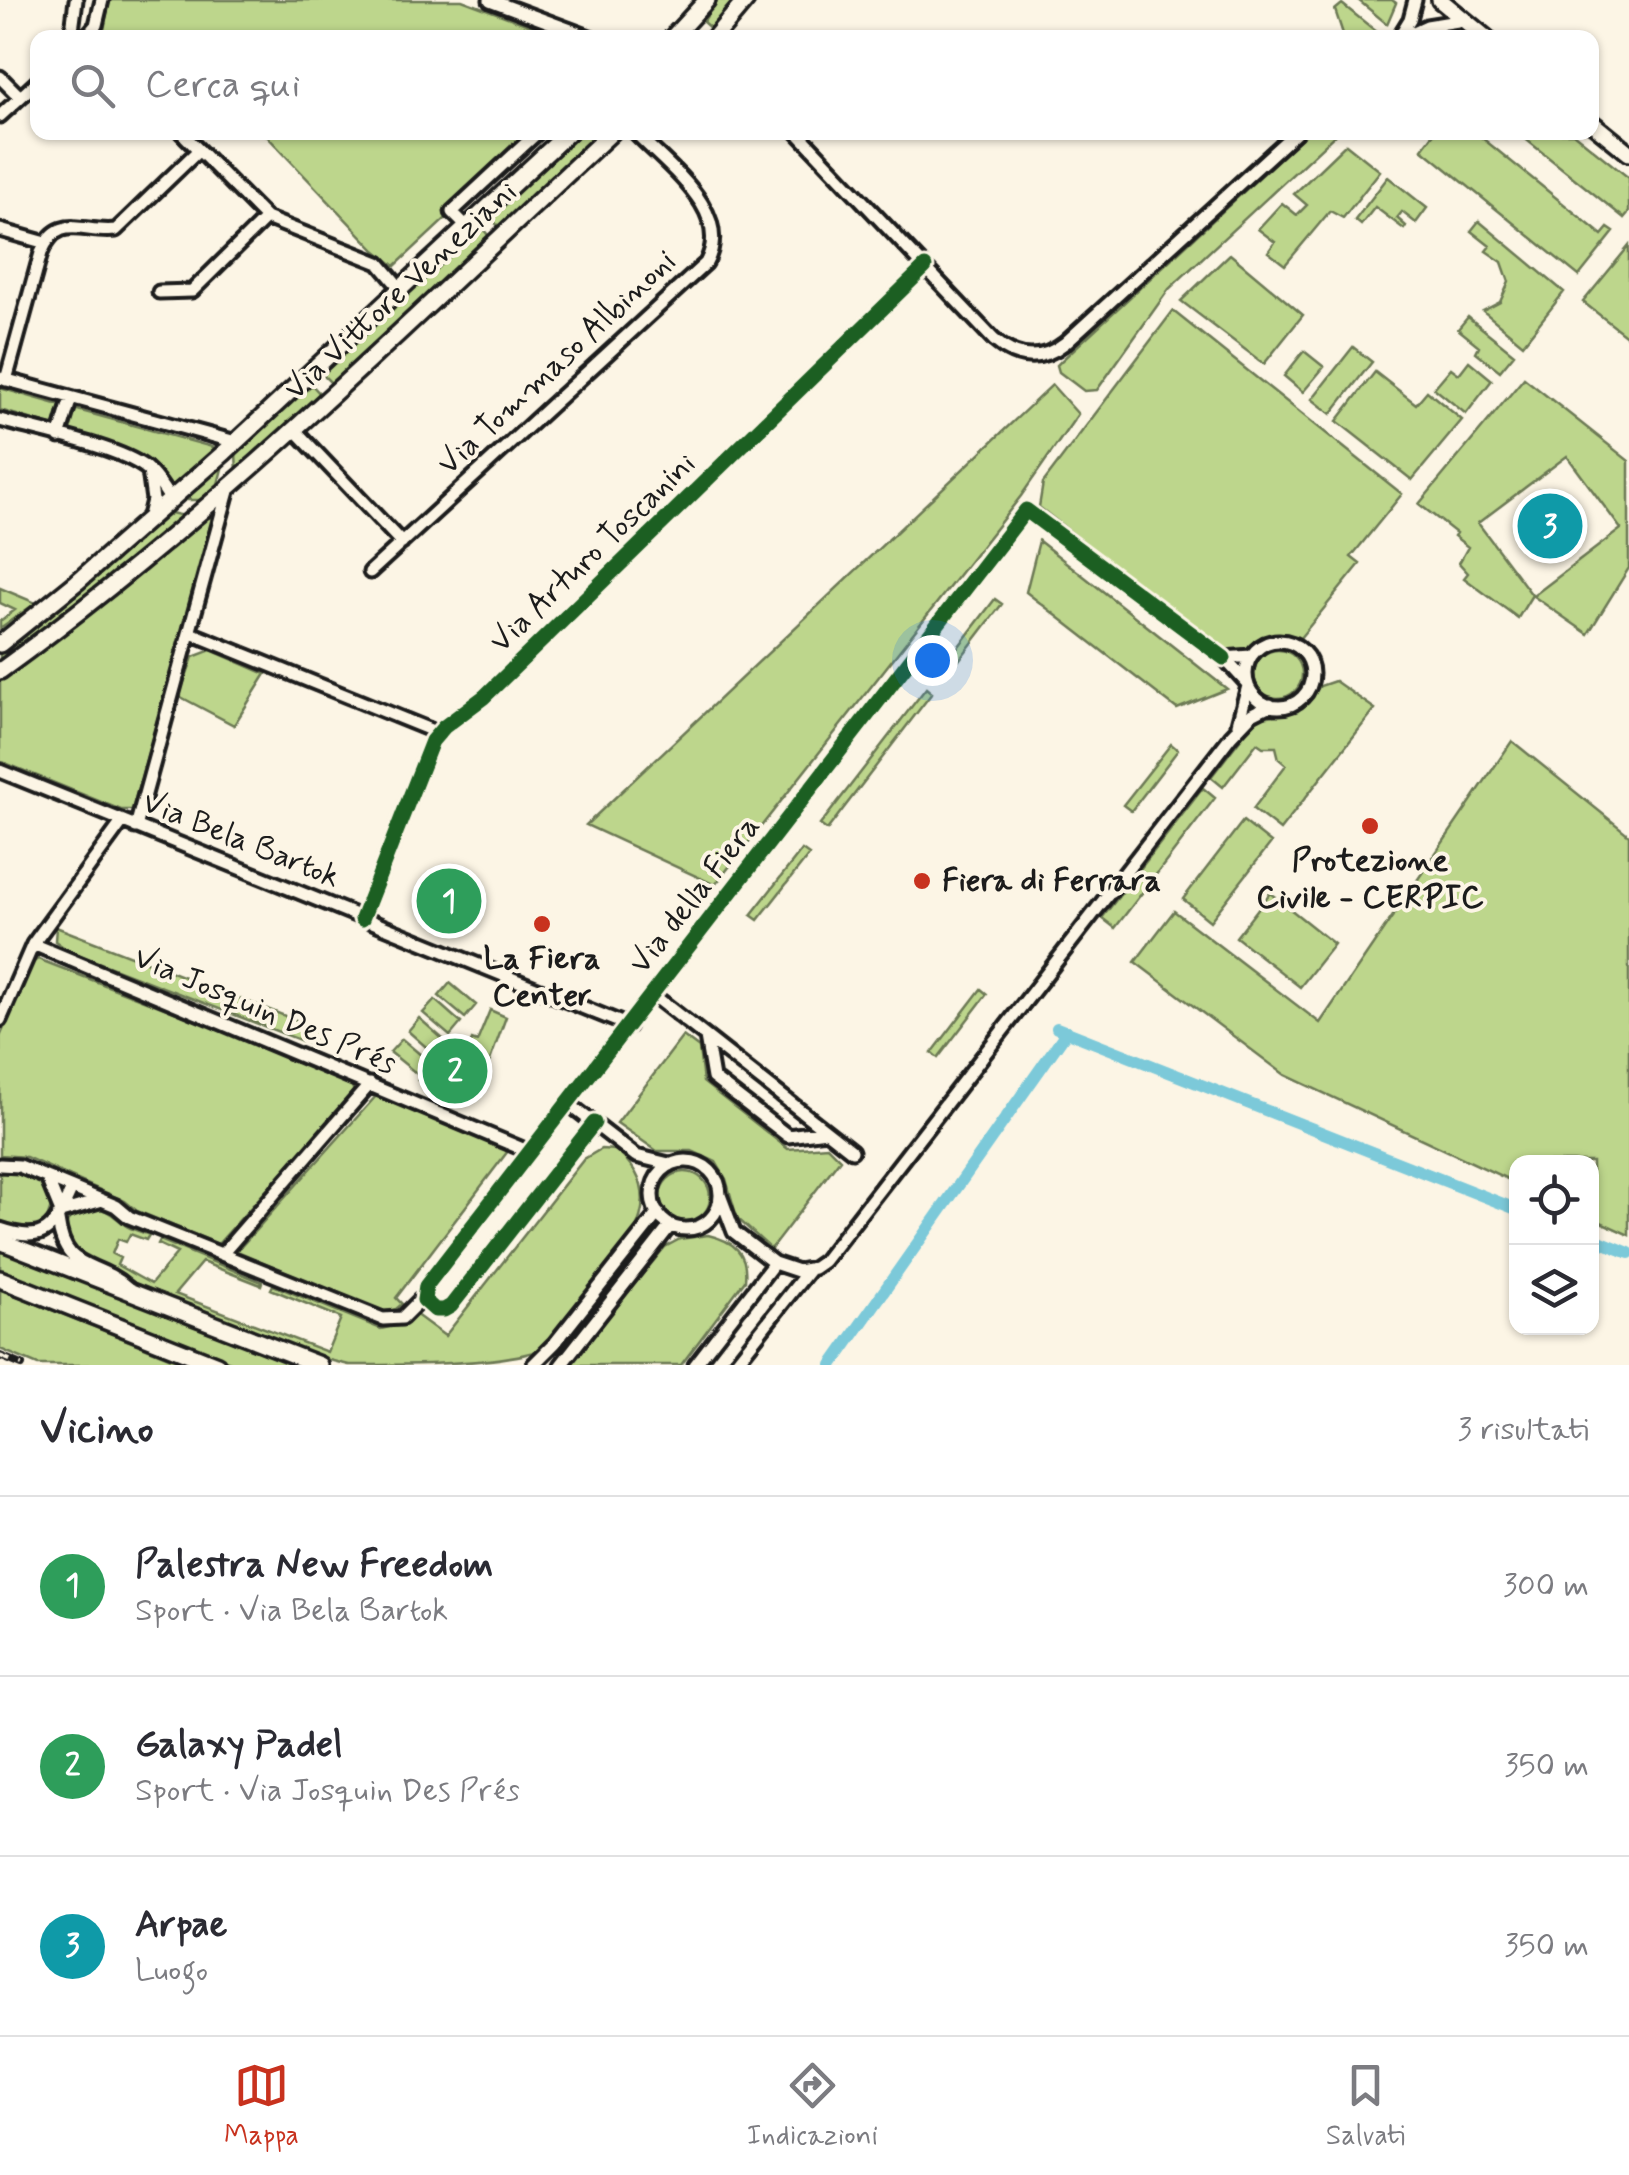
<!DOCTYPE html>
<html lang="it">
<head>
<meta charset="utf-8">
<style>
	:root { --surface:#fff; --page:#f2f2f3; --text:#2b2b33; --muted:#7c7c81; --line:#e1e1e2; --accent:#c8321e }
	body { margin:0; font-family:Mynerve,sans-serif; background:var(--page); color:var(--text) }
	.controls { position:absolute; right:30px; bottom:30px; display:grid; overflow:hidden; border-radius:20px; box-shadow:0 2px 8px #0004 }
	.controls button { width:90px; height:90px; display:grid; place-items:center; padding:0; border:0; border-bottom:2px solid var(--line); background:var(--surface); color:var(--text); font:50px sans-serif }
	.you { position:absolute; left:932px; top:660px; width:35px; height:35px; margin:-25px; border:8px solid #fff; border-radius:50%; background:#1a73e8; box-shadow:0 0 0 15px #1a73e833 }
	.badge { display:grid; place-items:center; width:65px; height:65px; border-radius:50%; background:var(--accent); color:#fff; font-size:32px; font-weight:700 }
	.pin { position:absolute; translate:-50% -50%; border:5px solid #fff; box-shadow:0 2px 10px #0006 }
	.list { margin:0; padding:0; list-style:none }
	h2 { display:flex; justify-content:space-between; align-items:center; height:130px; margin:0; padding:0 40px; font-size:42px }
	h2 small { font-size:32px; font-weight:400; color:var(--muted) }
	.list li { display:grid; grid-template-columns:65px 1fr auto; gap:30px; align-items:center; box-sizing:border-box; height:180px; padding:0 40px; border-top:2px solid var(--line) }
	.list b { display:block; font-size:38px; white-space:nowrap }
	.list p { margin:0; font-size:32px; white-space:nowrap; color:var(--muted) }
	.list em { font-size:32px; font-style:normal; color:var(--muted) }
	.icon { flex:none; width:55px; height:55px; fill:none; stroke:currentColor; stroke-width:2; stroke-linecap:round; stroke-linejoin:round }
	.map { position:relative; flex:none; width:1629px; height:1365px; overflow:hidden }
	.search { position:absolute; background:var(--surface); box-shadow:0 2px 8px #0004; left:30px; right:30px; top:30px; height:110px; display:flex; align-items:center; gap:25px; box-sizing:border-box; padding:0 35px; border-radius:20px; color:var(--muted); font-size:38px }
	.sheet { height:670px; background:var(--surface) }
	nav { display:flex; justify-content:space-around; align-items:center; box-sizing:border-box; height:140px; border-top:2px solid var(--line); background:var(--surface); font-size:28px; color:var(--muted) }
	nav a { display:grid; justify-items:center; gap:5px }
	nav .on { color:var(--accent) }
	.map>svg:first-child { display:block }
	.green { fill:#bdd68c; stroke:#6c7954; stroke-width:2.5 }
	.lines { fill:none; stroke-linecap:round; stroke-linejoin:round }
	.canal { stroke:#7cc9d9; stroke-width:12 }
	.street-casing { stroke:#1c1c1c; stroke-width:19 }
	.secondary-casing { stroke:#1c1c1c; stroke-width:22 }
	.street { stroke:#fcf5e5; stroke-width:11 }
	.secondary { stroke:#fcf5e5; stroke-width:15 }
	.rail-casing { stroke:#1c1c1c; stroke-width:8 }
	.rail { stroke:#fcf5e5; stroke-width:4; stroke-dasharray:11; stroke-linecap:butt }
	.cycleway-casing { stroke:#fcf5e5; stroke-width:21 }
	.cycleway { stroke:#1b5e20; stroke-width:15 }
	.poi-dot { fill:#c8321e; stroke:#fcf5e5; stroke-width:4 }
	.labels { text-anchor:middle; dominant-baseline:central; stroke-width:8; stroke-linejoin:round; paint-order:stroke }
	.street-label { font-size:32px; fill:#1c1c1c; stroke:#fcf5e5 }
	.poi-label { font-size:32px; font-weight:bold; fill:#1c1c1c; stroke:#fcf5e5 }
</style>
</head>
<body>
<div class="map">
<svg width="1629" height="1365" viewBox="0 0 1629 1365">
	<rect width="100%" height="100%" fill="#fcf5e5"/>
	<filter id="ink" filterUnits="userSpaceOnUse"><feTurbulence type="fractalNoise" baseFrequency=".01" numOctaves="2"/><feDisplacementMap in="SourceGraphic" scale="20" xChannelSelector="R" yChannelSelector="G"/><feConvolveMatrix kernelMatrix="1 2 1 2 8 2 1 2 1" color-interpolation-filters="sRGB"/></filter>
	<g filter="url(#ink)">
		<path class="green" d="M 109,0 L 462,0 L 561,37 L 103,37 Z
			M 717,0 L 739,0 L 712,30 L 703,22 Z
			M 1358,0 L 1392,0 L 1396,3 L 1387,24 Z
			M 1342,4 L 1383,37 L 1344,37 L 1335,10 Z
			M 1308,132 L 1337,133 L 1169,289 L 1097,390 L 1084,391 L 1059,372 L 1057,365 L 1061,361 Z
			M 1435,132 L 1476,133 L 1602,235 L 1608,228 L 1614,232 L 1579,276 L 1422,149 Z
			M 264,133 L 537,133 L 395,266 L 375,250 Z
			M 577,133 L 605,133 L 501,229 L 489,216 Z
			M 1518,133 L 1573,133 L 1629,178 L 1629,212 L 1624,218 Z
			M 1346,144 L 1380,171 L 1343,218 L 1330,211 L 1285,265 L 1268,252 L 1275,242 L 1258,229 L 1282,203 L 1297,215 L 1307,205 L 1294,194 Z
			M 1388,177 L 1427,208 L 1416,223 L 1402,212 L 1397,218 L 1406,226 L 1404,229 L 1375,207 L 1361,225 L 1355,220 Z
			M 1479,221 L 1564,292 L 1523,344 L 1483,311 L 1500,302 L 1509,282 L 1502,262 L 1486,251 L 1490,246 L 1471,231 Z
			M 479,224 L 492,240 L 334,386 L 320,372 Z
			M 1629,246 L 1629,338 L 1583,302 Z
			M 1230,254 L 1303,315 L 1264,364 L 1181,301 Z
			M 1173,311 L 1402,494 L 1351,557 L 1360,564 L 1300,638 L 1269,635 L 1238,653 L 1214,644 L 1039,507 L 1043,483 Z
			M 1468,317 L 1514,354 L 1500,371 L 1476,352 L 1479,346 L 1458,329 Z
			M 1353,347 L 1372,362 L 1331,414 L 1312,399 Z
			M 1304,351 L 1324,367 L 1303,392 L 1284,376 Z
			M 1469,361 L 1492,380 L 1466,414 L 1434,388 L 1451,368 L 1459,374 Z
			M 1375,372 L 1416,404 L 1427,391 L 1462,420 L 1412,480 L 1337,421 Z
			M 1524,378 L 1629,461 L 1629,568 L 1588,634 L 1533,596 L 1621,529 L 1567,456 L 1478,523 L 1532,595 L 1518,618 L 1464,578 L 1468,573 L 1459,563 L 1468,547 L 1454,536 L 1456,533 L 1419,504 Z
			M 310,383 L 322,396 L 237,474 L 236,451 Z
			M 1052,385 L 1078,414 L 1021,496 L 715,885 L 586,825 Z
			M 0,388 L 60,405 L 54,426 L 0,410 Z
			M 74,409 L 216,448 L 171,491 L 151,461 L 68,430 Z
			M 223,465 L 217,488 L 203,500 L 184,500 Z
			M 171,513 L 188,517 L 0,666 L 0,649 L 57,608 Z
			M 209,517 L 213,520 L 132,810 L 121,810 L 0,761 L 0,681 Z
			M 1039,541 L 1227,689 L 1177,709 L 1026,592 Z
			M 0,588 L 36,603 L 0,628 L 0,621 L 15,610 L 0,603 Z
			M 995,599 L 1002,604 L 953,668 L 946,663 Z
			M1254 674a24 24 0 1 1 48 0a24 24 0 1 1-48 0Z
			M 211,650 L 266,674 L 234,725 L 179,696 L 193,657 Z
			M 1335,681 L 1375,709 L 1280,830 L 1253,809 L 1286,765 L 1279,759 L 1276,747 L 1263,747 L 1257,743 L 1223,787 L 1211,777 L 1252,724 L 1263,717 L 1298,711 L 1320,686 Z
			M 926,688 L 932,693 L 827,830 L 820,825 Z
			M 1512,741 L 1629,835 L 1629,1235 L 1592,1218 L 1592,1162 L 1516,1162 L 1516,1183 L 1285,1075 L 1135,962 L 1174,911 L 1320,1023 Z
			M 1171,744 L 1178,750 L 1131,811 L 1123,805 Z
			M 1203,788 L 1215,798 L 1115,928 L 1102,918 Z
			M 1243,821 L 1271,843 L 1210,921 L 1183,899 Z
			M 802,850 L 809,855 L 758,920 L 751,915 Z
			M 1270,893 L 1334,944 L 1300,987 L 1236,937 Z
			M 56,927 L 321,1030 L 315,1046 L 69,951 L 55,941 Z
			M 38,959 L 339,1076 L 352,1086 L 354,1092 L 218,1244 L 137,1211 L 125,1201 L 26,1157 L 0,1155 L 0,1037 L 32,963 Z
			M 450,983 L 476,1005 L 465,1018 L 439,996 Z
			M 981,989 L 987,994 L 938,1058 L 932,1053 Z
			M 435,1000 L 461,1023 L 450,1036 L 423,1013 Z
			M 490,1010 L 506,1017 L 488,1066 L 465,1057 L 472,1040 L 477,1042 Z
			M 419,1018 L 445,1041 L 434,1054 L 408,1031 Z
			M 683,1036 L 699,1048 L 703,1082 L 788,1149 L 827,1146 L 840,1159 L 771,1249 L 737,1218 L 726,1179 L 716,1162 L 692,1151 L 657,1151 L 617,1123 Z
			M 402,1039 L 428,1061 L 417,1074 L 390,1052 Z
			M 431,1066 L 437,1068 L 435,1075 L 469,1088 L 464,1100 L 418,1080 Z
			M 377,1095 L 508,1151 L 396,1298 L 402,1304 L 396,1309 L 382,1312 L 237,1251 Z
			M 601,1149 L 615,1150 C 645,1173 650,1202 633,1235 L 542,1349 C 504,1365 398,1365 349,1365 L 329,1360 L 138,1288 L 120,1275 L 75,1254 L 70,1249 L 64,1228 L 72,1214 C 101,1205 104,1207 125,1225 C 130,1229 142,1232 149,1235 L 146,1240 L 130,1234 L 126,1242 L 118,1239 L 112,1254 L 120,1258 L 117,1265 L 151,1284 L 177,1253 L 158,1244 L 160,1240 L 262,1282 L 261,1285 L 202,1262 L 175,1294 L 327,1352 L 341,1318 L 271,1289 L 273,1285 L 381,1329 L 403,1324 L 415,1314 L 445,1336 L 584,1159 Z
			M 0,1172 L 21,1173 L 43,1184 L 52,1204 L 46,1222 L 35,1232 L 0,1227 Z
			M660 1197a25 25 0 1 1 50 0a25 25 0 1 1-50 0Z
			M 657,1226 L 661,1229 L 562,1354 L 557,1351 Z
			M 708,1235 C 734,1241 748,1253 745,1280 L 681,1365 L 568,1365 L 665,1247 L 680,1239 Z
			M 0,1246 L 121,1297 L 304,1365 L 238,1365 L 212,1355 L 0,1270 Z
			M 0,1289 L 189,1365 L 38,1365 L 0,1349 Z"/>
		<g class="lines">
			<path class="canal" d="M 1057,1028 L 1516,1209
				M 1592,1238 L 1629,1253
				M 832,1365 L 1067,1031"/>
			<defs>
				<path id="street" d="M 490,0 L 592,38
					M 1399,37 L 1410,19 L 1415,0
					M 71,38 L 76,0
					M 85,38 L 96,25 L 102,0
					M 1401,38 L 1427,26 L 1464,20
					M 0,77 L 20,97
					M 0,116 L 38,81
					M 181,132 L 266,218 L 379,263 L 400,288
					M 797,132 L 994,340 C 1017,360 1041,362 1065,343 L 1296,132
					M 467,227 L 452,212 L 538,132
					M 0,230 L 46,243
					M 159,292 L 192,291 L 266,218
					M 0,378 L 236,442
					M 6,380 L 41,253 C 58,212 83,234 116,230 L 199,150
					M 0,420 C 38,431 117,446 146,468 C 157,477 163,489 171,500
					M 294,429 L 402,543
					M 59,437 L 71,398
					M 148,520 L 153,500 L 149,471
					M 370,572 L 706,263 C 734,212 667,166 635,132
					M 191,633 L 438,733
					M1246 674a33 33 0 1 1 66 0a33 33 0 1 1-66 0Z
					M 1246,682 L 1224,658 L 1251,656
					M 1238,724 L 1248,686
					M 0,771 L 629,1026
					M 136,827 L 228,491
					M 362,919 L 432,741 L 444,727 L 484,697 L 925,267
					M 33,944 L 530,1152
					M 653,995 L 852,1151
					M 0,1020 L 33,944 L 122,822
					M 706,1037 L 713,1078 L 788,1136 L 826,1131
					M 569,1104 L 636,1156 L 669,1164
					M 594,1123 L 451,1306 L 444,1310 L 435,1310 L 424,1300 L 426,1286 L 1026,510 L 1224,658
					M652 1195a34 34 0 1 1 68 0a34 34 0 1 1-68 0Z
					M 0,1165 L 19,1166 L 116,1206 L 129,1217 L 383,1319 L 402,1318 L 423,1297
					M 47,1178 L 61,1212 L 99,1201
					M 720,1195 L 734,1232 L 774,1263 L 798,1271 L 814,1268 L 824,1261 L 1231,736 L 1252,714 L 1270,705
					M 58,1220 C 65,1274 94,1258 128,1288
					M 0,1229 C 47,1245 54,1228 72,1188
					M 222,1254 L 370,1084
					M 533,1365 L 555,1343 L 658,1213
					M 561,1365 L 670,1226
					M 695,1365 L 774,1263
					M 734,1365 L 809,1270"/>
				<path id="secondary" d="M 1440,0 L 1486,38
					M 672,38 L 707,0
					M 714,38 L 746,0
					M 1592,123 L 1629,153
					M 0,644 L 77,582 L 225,452 L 569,132
					M 0,671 C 221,511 413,318 612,132
					M 0,1241 L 319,1365
					M 0,1279 L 217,1365"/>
			</defs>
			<use href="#street" class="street-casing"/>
			<use href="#secondary" class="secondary-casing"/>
			<use href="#street" class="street"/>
			<use href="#secondary" class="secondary"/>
			<defs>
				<path id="rail" d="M 0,1356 L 22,1365"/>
			</defs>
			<use href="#rail" class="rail-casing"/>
			<use href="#rail" class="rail"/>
			<defs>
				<path id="cycleway" d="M 362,919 L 432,741 L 444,727 L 484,697 L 925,267
					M 594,1123 L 451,1306 L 444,1310 L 435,1310 L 424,1300 L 426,1286 L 1026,510 L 1224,658"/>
			</defs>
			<use href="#cycleway" class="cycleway-casing"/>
			<use href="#cycleway" class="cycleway"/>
		</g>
	</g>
	<g class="poi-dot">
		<circle cx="1370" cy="826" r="10"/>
		<circle cx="922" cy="881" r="10"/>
		<circle cx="542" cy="924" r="10"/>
	</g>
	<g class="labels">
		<g class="street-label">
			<text transform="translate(401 291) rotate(-43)">Via Vittore Veneziani</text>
			<text transform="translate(557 363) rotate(-43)">Via Tommaso Albinoni</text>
			<text transform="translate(593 553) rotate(-44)">Via Arturo Toscanini</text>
			<text transform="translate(241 840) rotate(22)">Via Bela Bartok</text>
			<text transform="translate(695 895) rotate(-52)">Via della Fiera</text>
			<text transform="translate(265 1011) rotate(23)">Via Josquin Des Prés</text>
		</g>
		<g class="poi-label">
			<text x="1370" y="861">Protezione<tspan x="1370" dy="37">Civile - CERPIC</tspan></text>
			<text x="942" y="881" text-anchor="start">Fiera di Ferrara</text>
			<text x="542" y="959">La Fiera<tspan x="542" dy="37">Center</tspan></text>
		</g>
	</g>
</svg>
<div class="controls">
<button><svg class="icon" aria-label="locate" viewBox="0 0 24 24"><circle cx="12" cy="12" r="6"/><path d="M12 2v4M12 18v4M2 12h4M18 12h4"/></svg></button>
<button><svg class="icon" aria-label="layers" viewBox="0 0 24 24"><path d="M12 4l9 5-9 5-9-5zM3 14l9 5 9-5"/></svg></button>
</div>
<div class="you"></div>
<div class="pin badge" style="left:449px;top:901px;background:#2e9e5b">1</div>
<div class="pin badge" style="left:455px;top:1071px;background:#2e9e5b">2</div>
<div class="pin badge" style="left:1550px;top:526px;background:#0f9aa8">3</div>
<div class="search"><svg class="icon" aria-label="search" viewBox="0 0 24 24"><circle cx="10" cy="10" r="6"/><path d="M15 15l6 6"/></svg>Cerca qui</div>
</div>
<section class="sheet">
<h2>Vicino<small>3 risultati</small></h2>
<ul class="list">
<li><span class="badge" style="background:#2e9e5b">1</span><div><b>Palestra New Freedom</b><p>Sport · Via Bela Bartok</p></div><em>300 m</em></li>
<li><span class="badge" style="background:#2e9e5b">2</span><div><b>Galaxy Padel</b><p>Sport · Via Josquin Des Prés</p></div><em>350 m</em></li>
<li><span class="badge" style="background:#0f9aa8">3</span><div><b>Arpae</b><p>Luogo</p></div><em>350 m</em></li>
</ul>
</section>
<nav>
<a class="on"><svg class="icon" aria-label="map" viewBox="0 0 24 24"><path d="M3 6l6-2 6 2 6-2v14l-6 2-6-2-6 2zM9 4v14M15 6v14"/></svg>Mappa</a>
<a><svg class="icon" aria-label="directions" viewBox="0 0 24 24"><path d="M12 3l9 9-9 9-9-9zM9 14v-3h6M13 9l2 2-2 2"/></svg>Indicazioni</a>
<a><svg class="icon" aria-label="saved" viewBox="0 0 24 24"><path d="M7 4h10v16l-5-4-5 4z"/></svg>Salvati</a>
</nav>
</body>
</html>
